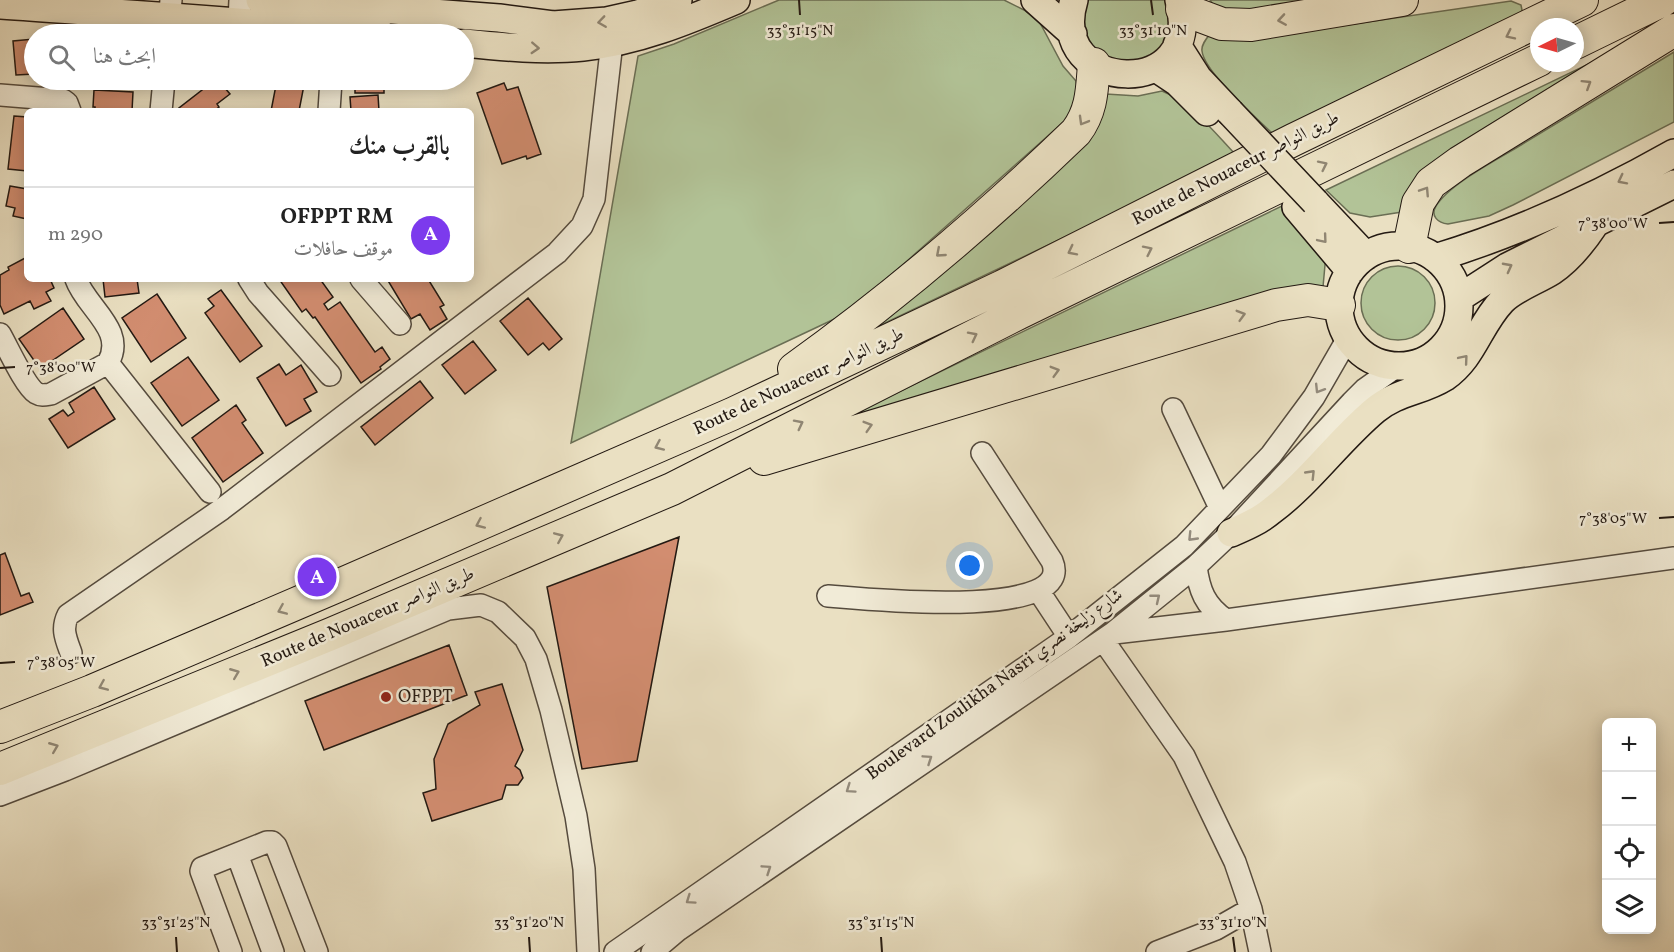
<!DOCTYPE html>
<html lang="ar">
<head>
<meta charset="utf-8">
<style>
	:root { --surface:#fff; --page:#f2f2f2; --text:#222; --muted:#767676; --line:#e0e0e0; --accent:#7c3aed }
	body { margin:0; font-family:Vollkorn,Amiri,serif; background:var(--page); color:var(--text); direction:rtl }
	.controls { position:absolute; right:18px; bottom:18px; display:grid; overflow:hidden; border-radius:9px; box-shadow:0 3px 15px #0003 }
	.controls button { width:54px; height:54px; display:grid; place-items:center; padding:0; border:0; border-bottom:2px solid var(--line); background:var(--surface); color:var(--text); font:30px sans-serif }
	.compass { position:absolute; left:1530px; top:18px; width:54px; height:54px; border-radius:50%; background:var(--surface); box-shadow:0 3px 15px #0003; rotate:265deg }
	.you { position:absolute; left:970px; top:566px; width:21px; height:21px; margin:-15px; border:4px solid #fff; border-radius:50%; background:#1a73e8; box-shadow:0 0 0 9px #1a73e833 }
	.badge { display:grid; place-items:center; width:39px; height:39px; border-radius:50%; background:var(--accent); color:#fff; font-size:20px; font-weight:700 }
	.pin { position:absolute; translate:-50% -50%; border:3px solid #fff; box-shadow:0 2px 6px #0006 }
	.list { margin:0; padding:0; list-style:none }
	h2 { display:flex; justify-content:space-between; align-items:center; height:78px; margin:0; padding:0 24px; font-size:26px }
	h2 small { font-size:20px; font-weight:400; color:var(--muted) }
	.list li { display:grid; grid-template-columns:39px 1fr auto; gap:18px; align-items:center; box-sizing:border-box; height:96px; padding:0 24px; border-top:2px solid var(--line) }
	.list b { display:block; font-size:22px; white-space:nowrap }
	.list p { margin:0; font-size:20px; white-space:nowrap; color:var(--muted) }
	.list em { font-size:20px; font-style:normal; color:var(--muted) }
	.icon { flex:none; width:33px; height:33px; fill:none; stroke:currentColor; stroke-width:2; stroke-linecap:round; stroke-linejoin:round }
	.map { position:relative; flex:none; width:1674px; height:952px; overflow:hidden; direction:ltr }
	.search { position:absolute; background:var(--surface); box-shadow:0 3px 15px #0003; left:24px; top:24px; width:450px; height:66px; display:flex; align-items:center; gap:15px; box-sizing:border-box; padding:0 21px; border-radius:33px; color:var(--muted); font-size:22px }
	.panel { position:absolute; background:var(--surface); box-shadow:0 3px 15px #0003; left:24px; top:108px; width:450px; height:174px; border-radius:9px; direction:rtl }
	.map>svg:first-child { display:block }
	.green { fill:#b2c397; stroke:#6a6e54; stroke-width:1.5 }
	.building { fill:#d28d70; stroke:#231912; stroke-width:1.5 }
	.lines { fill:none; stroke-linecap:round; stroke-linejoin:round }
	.minor-casing { stroke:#554b3e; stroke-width:24 }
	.major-casing { stroke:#231912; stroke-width:30 }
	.highway-casing { stroke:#231912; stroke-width:34 }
	.minor { stroke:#f1ebd7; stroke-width:21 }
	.major { stroke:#eae0c2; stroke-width:27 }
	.highway { stroke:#eae0c2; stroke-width:32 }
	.major-bridge-casing { stroke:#231912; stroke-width:30; stroke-linecap:butt }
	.major-bridge { stroke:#eae0c2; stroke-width:27 }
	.oneway { stroke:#908673 }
	.oneway2 { stroke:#948c7e }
	.ticks { fill:none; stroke:#231912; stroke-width:2 }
	.poi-dot { fill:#8f2418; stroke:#f1ebd7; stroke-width:2 }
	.labels { text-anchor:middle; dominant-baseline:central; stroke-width:5; stroke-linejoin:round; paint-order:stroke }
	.street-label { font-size:18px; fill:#231912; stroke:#f1ebd7 }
	.poi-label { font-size:18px; fill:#231912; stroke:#f1ebd7; text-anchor:start }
	.ticks-label { font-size:15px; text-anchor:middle; fill:#231912; stroke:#f1ebd7; stroke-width:5; stroke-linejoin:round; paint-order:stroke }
</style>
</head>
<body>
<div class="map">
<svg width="1674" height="952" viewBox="0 0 1674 952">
	<rect width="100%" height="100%" fill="#eae0c2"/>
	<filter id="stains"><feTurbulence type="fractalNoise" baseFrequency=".00333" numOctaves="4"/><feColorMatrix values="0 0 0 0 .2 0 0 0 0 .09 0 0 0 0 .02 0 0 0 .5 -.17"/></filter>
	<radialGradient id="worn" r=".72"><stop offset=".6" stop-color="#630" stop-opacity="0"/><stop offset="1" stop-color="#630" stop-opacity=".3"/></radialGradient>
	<path class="green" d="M 779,0 L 1004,0 L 1024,10 L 1039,21 L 1063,66 L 1076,81 L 1079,96 L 1068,118 L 907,261 L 845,314 L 571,443 L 638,56 L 674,44 Z
		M 1087,0 L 1168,0 L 1172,25 L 1160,51 L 1134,64 L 1106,59 L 1086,39 L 1083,9 Z
		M 1210,0 L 1360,0 L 1241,15 L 1216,9 Z
		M 1511,1 L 1521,5 L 1522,10 L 1519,16 L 1275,136 C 1259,120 1204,72 1202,51 C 1201,45 1206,39 1210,34 L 1245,40 Z
		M 1651,34 L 1402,212 L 1370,217 L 1350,213 L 1326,190 Z
		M 1674,52 L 1674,122 L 1513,205 L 1489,216 L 1448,224 C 1438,223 1430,216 1436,206 C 1449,184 1498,159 1521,145 C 1572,114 1623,83 1674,52 Z
		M 1162,91 C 1192,103 1214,132 1236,155 L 858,336 L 1106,94 L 1138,96 Z
		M 1284,205 L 1326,254 L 1323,287 L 818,431 Z
		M1361 303a37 37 0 1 1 74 0a37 37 0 1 1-74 0Z"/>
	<path class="building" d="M 34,39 L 34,74 L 16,75 L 13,41 Z
		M 215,80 L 218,80 L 230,94 L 217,104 L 219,107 L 214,111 L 181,111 L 179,108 Z
		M 277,80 L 305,80 L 299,111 L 271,111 Z
		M 355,80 L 384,80 L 384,93 L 355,93 Z
		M 504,83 L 507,90 L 518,87 L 541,154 L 527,159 L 526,156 L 502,164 L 477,93 Z
		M 94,90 L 133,92 L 132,111 L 95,111 L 95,107 L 93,107 Z
		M 378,95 L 379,111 L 351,111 L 350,97 Z
		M 14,116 L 27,117 L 27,171 L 8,169 Z
		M 10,186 L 27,189 L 27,219 L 13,216 L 15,208 L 6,206 Z
		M 27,257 L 27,279 L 50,279 L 54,288 L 46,292 L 51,301 L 34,309 L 30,301 L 4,314 L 0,305 L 0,275 L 9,270 L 8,267 Z
		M 103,279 L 137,279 L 139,293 L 105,297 Z
		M 279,279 L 320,279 L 333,297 L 324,304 L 328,310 L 340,302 L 375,352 L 382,347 L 390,359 L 380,367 L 381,369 L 361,383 L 315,317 L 313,318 L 306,309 L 302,312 Z
		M 387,279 L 428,279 L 444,305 L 440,307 L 447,319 L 430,330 L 420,314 L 411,319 Z
		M 221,290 L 262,346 L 240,362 L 205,313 L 214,306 L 208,299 Z
		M 157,294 L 186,338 L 151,362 L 122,318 Z
		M 528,298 L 562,339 L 549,350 L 543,343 L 528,355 L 500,321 Z
		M 63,308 L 84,339 L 40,369 L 19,339 Z
		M 473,341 L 496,370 L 465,394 L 442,365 Z
		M 188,357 L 219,400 L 182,426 L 151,383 Z
		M 279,364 L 286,375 L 301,365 L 317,392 L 304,399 L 311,411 L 286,426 L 257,378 Z
		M 420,381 L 433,398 L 375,445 L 361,427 Z
		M 94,387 L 115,419 L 68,448 L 49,419 L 63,410 L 68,416 L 74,412 L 69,403 Z
		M 236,405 L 246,420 L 242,423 L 263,453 L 223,482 L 192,438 Z
		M 679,537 L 637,761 L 582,769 L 547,587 Z
		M 5,553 L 21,596 L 29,593 L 33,602 L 0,615 L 0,555 Z
		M 449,645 L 467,695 L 324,750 L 305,701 Z
		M 502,684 L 523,750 L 515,766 L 520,770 L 523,778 L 518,785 L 506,785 L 502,799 L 432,821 L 423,793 L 436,789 L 434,759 L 448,724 L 480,705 L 475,692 Z"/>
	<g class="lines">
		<defs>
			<path id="minor" d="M 239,21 L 240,0
				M 168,34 L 171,0
				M 0,95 L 63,100 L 67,103 L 70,111
				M 161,111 L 164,80
				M 329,111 L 331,80
				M 249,279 L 258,293 L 330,375
				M 361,279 L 400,324
				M 0,334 C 8,348 25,386 36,393 C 41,396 45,395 51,394 L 108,363 C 127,330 86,308 76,279
				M 108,363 L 210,492
				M 1173,409 L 1220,508
				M 1196,566 C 1199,590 1205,606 1226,620
				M 1038,590 L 1069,637
				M 828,596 C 856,598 1078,622 1052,561 L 982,453
				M 1114,633 L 1226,620 L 1674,558
				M 1103,640 L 1184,756 L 1235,862 L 1251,909 L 1260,952
				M 71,653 C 66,639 61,629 68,615 L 222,509 L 557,253 L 582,226 L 594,199 L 612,42
				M 0,795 L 65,770 L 448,609 L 481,605 L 498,612 L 525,638 L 536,659 L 551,710 L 576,816 L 584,869 L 588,952
				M 237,854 L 273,952
				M 231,952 L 201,871 L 202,868 L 267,842 L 272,842 L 276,846 L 317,952
				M 615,952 L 1069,637 L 1184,546 L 1271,455 L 1314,397 L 1348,338
				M 652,952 L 678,930 L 1113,633 L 1196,566 L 1231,533 L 1352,402 L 1365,389 L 1396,367
				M 1157,952 L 1216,929 L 1251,909"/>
			<path id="major" d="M 260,0 L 499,18 L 553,25 L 607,21 L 638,14 L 678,0
				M 1035,0 L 1073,34
				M 1074,0 C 1045,95 1207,102 1179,0
				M 0,5 C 127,14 255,22 381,34
				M 464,43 C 502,47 544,51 583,47 C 636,42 687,21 736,0
				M 1177,45 L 1198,78 L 1230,112
				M 1156,68 L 1177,82 L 1207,112
				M 1315,202 L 1366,256
				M 1296,207 L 1350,271
				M1339 306a60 60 0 1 1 120 0a60 60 0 1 1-120 0Z
				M 1435,258 C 1518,233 1598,196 1674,153
				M 1459,298 L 1507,267 L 1674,184
				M 1231,533 C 1245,527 1259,521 1271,511 C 1310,482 1338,441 1375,410 C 1398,391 1421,392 1445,377 C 1473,358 1479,325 1502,301 C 1515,288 1536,281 1552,271 C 1570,259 1583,242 1595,224"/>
			<path id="highway" d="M 1182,9 L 1222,24 L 1251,25 L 1402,0
				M 1575,43 L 1663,0
				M 1409,247 L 1418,203 L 1431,183 L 1460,162 L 1674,30
				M 794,369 C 893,298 988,217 1076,132 C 1092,111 1092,90 1094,64
				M 764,459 L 1276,305 L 1308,300 L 1339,305
				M 0,727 L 92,691 L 342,584 L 732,414 L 1003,286 L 1293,140 L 1582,0
				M 0,769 L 331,634 L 672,489 L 1019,313 L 1539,60"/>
		</defs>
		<use href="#minor" class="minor-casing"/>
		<use href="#major" class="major-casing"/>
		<use href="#highway" class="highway-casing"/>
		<use href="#minor" class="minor"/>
		<use href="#major" class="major"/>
		<use href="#highway" class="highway"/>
		<defs>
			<path id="major-bridge" d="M 1230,112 L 1315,202"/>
		</defs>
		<use href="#major-bridge" class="major-bridge-casing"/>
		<use href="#major-bridge" class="major-bridge"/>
	</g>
	<defs><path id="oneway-chevron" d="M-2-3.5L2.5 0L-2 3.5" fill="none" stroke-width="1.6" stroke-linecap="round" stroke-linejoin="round" transform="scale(1.5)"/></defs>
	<g class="oneway">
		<use href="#oneway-chevron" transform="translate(1282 20) rotate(171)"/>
		<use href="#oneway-chevron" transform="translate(602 22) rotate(172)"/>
		<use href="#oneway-chevron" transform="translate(1510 35) rotate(154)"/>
		<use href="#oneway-chevron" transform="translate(535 48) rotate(3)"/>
		<use href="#oneway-chevron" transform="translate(1587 84) rotate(-32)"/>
		<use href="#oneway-chevron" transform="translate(1083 121) rotate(120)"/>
		<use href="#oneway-chevron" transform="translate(1323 165) rotate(-26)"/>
		<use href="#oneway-chevron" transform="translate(1622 180) rotate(153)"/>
		<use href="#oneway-chevron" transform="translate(1425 191) rotate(-57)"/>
		<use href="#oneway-chevron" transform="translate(1323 239) rotate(50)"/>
		<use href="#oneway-chevron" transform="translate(1148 250) rotate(-26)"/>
		<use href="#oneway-chevron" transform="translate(1072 251) rotate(153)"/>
		<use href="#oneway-chevron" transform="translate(940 253) rotate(139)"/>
		<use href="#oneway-chevron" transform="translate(1508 267) rotate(-28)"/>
		<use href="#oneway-chevron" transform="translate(1241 315) rotate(-16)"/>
		<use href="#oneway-chevron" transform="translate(973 336) rotate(-27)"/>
		<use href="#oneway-chevron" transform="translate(1464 359) rotate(-50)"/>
		<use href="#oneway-chevron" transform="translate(1055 371) rotate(-16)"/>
		<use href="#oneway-chevron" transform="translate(799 424) rotate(-27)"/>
		<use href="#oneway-chevron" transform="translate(868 426) rotate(-17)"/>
		<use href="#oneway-chevron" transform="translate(659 446) rotate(156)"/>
		<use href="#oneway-chevron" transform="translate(1311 474) rotate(-46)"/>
		<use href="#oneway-chevron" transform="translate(480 524) rotate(156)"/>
		<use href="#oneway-chevron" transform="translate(559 537) rotate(-23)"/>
		<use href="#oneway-chevron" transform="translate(282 610) rotate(157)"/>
		<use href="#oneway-chevron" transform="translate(235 673) rotate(-22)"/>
		<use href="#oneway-chevron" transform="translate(103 686) rotate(157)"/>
		<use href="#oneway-chevron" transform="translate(54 747) rotate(-22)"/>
	</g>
	<g class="oneway2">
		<use href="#oneway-chevron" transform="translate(1319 389) rotate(122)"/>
		<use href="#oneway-chevron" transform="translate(1192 537) rotate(134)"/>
		<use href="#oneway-chevron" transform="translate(1156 598) rotate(-39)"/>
		<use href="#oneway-chevron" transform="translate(928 759) rotate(-34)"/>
		<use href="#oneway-chevron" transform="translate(850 789) rotate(145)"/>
		<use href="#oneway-chevron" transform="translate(767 869) rotate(-34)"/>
		<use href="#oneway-chevron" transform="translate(690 900) rotate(145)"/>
	</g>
	<path class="ticks" d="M 799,0 L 800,15M 1151,0 L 1153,15M 1659,223 L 1674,222M 0,368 L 15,367M 1659,518 L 1674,517M 0,663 L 15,662M 176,937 L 177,952M 529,937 L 530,952M 881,937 L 882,952M 1233,937 L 1235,952"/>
	<circle class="poi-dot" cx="386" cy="697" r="6"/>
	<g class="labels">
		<g class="street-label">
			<text transform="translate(1236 169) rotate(-27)">Route de Nouaceur طريق النواصر</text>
			<text transform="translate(799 382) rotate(-25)">Route de Nouaceur طريق النواصر</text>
			<text transform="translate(368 618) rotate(-23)">Route de Nouaceur طريق النواصر</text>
			<text transform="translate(995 685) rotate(-36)">Boulevard Zoulikha Nasri شارع زليخة نصري</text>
		</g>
		<g class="poi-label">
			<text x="398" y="697">OFPPT</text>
		</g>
	</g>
	<g class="ticks-label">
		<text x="800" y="35">33°31'15"N</text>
		<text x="1153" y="35">33°31'10"N</text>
		<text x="1613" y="228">7°38'00"W</text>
		<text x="61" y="372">7°38'00"W</text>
		<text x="1613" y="523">7°38'05"W</text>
		<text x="61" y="667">7°38'05"W</text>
		<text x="176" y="927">33°31'25"N</text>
		<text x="529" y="927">33°31'20"N</text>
		<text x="881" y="927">33°31'15"N</text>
		<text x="1233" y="927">33°31'10"N</text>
	</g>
	<rect width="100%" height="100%" filter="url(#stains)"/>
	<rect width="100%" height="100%" fill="url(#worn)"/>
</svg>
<div class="controls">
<button>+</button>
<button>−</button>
<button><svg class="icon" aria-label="locate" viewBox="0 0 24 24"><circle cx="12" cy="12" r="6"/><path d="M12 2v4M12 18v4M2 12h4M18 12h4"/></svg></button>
<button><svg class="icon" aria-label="layers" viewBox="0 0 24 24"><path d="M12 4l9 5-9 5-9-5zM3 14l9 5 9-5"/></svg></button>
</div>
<svg class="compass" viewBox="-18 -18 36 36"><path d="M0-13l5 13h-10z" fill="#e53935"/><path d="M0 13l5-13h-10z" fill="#767676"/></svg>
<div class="you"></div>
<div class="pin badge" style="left:317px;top:577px">A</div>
<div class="search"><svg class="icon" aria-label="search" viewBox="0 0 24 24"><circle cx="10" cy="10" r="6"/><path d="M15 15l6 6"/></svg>ابحث هنا</div>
<section class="panel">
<h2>بالقرب منك<small></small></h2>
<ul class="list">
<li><span class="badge">A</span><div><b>OFPPT RM</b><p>موقف حافلات</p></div><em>290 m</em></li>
</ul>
</section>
</div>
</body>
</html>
